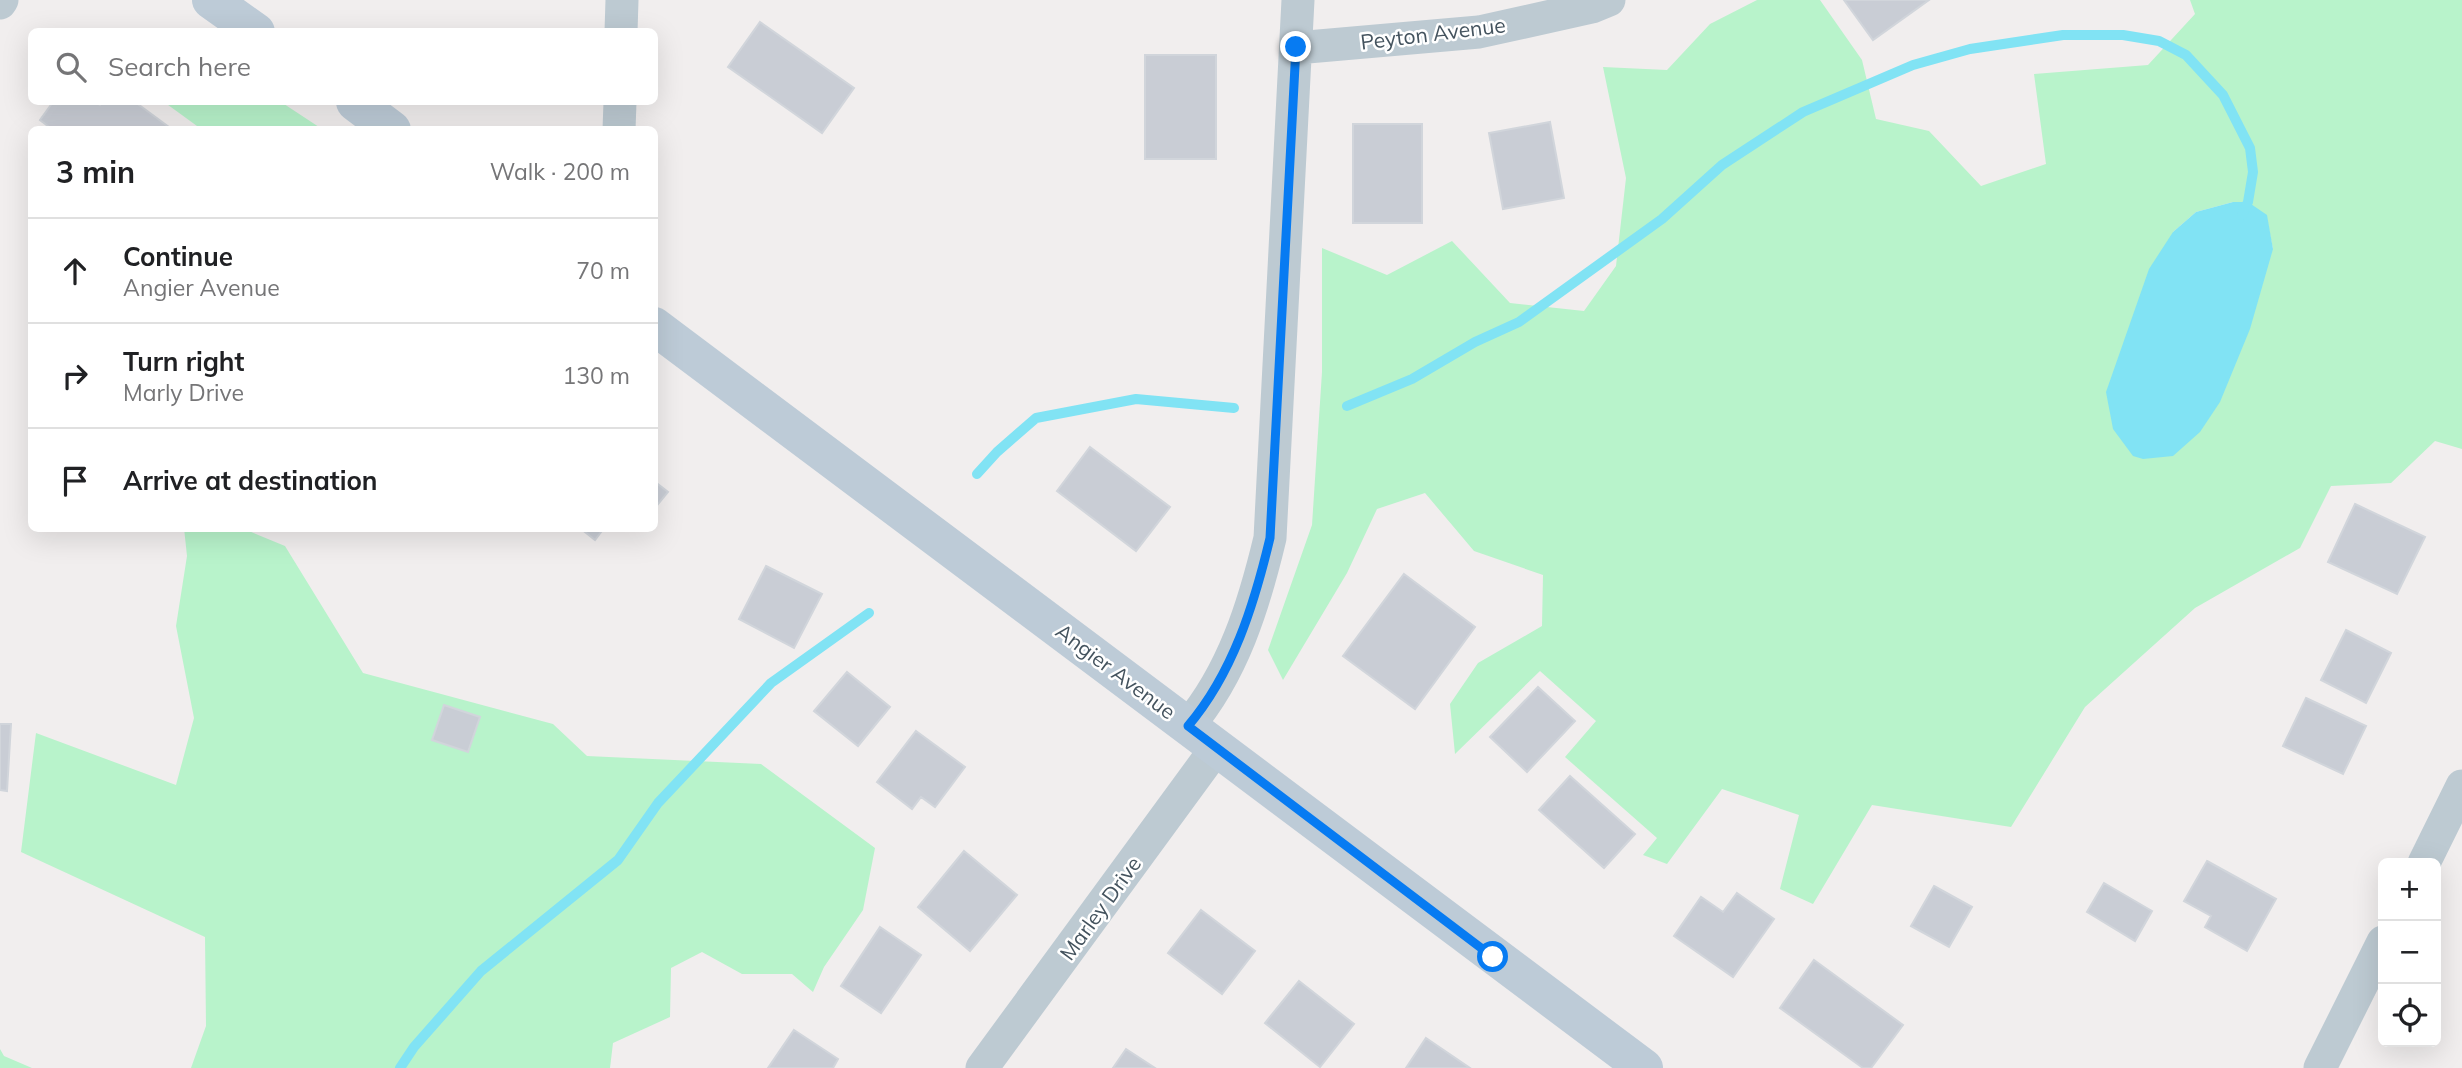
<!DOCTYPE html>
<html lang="en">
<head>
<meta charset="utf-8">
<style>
	:root { --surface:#fff; --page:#f6f6f6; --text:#202124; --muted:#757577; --line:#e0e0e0 }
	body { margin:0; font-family:Mulish,sans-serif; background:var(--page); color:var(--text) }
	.controls { position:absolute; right:21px; bottom:21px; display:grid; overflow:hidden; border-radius:10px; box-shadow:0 7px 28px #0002 }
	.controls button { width:63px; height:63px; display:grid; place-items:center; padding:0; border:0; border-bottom:2px solid var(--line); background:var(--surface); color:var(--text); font:35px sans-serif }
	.stop { position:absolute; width:21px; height:21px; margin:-16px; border:5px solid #077bf2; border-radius:50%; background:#fff }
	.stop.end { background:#077bf2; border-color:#fff; box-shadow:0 2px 7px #0008 }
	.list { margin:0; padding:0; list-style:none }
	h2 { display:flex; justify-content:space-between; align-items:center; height:91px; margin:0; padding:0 28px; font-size:30px }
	h2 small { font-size:23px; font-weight:400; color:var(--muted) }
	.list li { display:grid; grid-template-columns:46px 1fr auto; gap:21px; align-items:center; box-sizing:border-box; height:105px; padding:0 28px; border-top:2px solid var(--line) }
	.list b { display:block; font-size:26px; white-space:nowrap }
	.list p { margin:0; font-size:23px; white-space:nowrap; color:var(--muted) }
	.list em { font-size:23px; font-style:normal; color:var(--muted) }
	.icon { flex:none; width:38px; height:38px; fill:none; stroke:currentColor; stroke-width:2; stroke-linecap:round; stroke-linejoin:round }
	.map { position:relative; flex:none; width:2462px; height:1068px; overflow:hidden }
	.search { position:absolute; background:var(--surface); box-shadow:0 7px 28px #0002; left:28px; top:28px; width:630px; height:77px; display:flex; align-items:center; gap:18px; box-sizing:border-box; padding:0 24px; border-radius:10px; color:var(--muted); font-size:26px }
	.panel { position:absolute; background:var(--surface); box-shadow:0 7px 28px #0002; left:28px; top:126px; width:630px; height:406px; border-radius:10px }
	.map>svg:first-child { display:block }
	.green { fill:#b8f3cb; fill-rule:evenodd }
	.water { fill:#81e3f4 }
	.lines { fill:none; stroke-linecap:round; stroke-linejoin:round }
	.stream { stroke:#81e3f4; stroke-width:10 }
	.building { fill:#c9cdd5; stroke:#d1d5db; stroke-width:2 }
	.street { stroke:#bdcad2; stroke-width:33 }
	.secondary { stroke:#bdcbd7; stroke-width:38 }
	.route { stroke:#077bf2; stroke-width:9 }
	.labels { text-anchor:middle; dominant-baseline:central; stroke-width:5; stroke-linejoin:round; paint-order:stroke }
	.street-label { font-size:21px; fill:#44535e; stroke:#fff }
</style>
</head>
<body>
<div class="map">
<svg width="2462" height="1068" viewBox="0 0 2462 1068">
	<rect width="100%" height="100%" fill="#f1eeee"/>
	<path class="green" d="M 1757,0 L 1820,0 L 1862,60 L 1876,119 L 1929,131 L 1981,186 L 2046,164 L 2034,74 L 2148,65 L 2195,14 L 2190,0 L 2462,0 L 2462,449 L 2435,441 L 2391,483 L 2331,486 L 2300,548 L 2195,608 L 2085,707 L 2011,827 L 1872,805 L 1813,904 L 1780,889 L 1799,815 L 1722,789 L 1667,864 L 1643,855 L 1657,838 L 1565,757 L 1596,721 L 1540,671 L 1455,754 L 1450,704 L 1478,663 L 1542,626 L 1543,575 L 1474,551 L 1425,493 L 1377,509 L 1347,573 L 1283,680 L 1268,650 L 1312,525 L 1322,372 L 1322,248 L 1387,275 L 1452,241 L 1510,303 L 1584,311 L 1616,266 L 1626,178 L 1603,67 L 1667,70 L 1710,24 ZM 2233,202 L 2266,215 L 2273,249 L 2173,232 L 2196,212 Z
		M 164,102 L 281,102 L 322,129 L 197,129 L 197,126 Z
		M 184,528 L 244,529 L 285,546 L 363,673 L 553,724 L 587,756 L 761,764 L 875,848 L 863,910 L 824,967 L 813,992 L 792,974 L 742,974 L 702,952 L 671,968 L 670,1017 L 613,1043 L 610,1068 L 191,1068 L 206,1026 L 205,937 L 21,852 L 36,733 L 176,785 L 194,718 L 176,626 L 187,556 Z
		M 0,1049 L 4,1056 L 32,1068 L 0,1068 Z"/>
	<path class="water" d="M 2233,202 L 2248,202 L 2267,215 L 2273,249 L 2250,329 L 2220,402 L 2200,432 L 2173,456 L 2143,459 L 2133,456 L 2113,429 L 2106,392 L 2149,269 L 2173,232 L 2196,212 Z"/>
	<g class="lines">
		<path class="stream" d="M 1347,406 L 1412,379 L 1475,342 L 1519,322 L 1662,219 L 1722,165 L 1803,112 L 1913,65 L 1970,49 L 2063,35 L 2123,35 L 2159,41 L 2186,55 L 2223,95 L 2250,148 L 2253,172 L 2248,202 L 2242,215
			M 977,474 L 997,452 L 1036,418 L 1136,399 L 1234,408
			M 400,1068 L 414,1047 L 481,971 L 618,860 L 658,803 L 771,683 L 869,613"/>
	</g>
	<path class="building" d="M 1844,0 L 1929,0 L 1873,40 Z
		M 760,22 L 854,88 L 822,133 L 728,67 Z
		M 1145,55 L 1216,55 L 1216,159 L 1145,159 Z
		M 53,102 L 95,102 L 100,105 L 102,102 L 135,102 L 169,127 L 53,130 L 40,120 Z
		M 1550,122 L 1564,198 L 1503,209 L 1489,133 Z
		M 1353,124 L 1422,124 L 1422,223 L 1353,223 Z
		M 1090,447 L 1170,507 L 1136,551 L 1057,491 Z
		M 654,481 L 668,492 L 654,509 Z
		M 2355,504 L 2425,537 L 2397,594 L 2328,562 Z
		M 580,528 L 604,528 L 595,540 Z
		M 766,566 L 822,594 L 794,648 L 739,619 Z
		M 1404,574 L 1475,627 L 1415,709 L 1343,656 Z
		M 2346,630 L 2391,653 L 2366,703 L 2321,680 Z
		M 847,672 L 890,707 L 858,746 L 814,711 Z
		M 1538,687 L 1575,721 L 1527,772 L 1490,737 Z
		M 2306,698 L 2366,726 L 2343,774 L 2283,746 Z
		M 444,705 L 480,717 L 468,752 L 432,740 Z
		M 0,724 L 11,724 L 7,791 L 0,790 Z
		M 916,731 L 965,767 L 935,807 L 921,797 L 912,809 L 877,782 Z
		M 1570,776 L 1635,834 L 1604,868 L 1539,810 Z
		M 964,851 L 1017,895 L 970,951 L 918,907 Z
		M 2207,861 L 2276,899 L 2247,951 L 2205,927 L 2211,916 L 2184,901 Z
		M 2104,883 L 2152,911 L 2135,941 L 2087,912 Z
		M 1934,886 L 1972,907 L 1949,947 L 1911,926 Z
		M 1737,893 L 1774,919 L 1733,977 L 1674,936 L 1701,897 L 1723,912 Z
		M 1201,910 L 1255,951 L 1222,994 L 1168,953 Z
		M 880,927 L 921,955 L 881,1013 L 841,986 Z
		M 1814,960 L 1903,1025 L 1871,1068 L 1863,1068 L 1780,1008 Z
		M 1299,981 L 1354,1024 L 1320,1067 L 1265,1023 Z
		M 794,1030 L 838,1059 L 833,1068 L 768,1068 Z
		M 1426,1038 L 1470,1068 L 1406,1068 Z
		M 1126,1049 L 1155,1068 L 1113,1068 Z"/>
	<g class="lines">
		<path class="street" d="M 0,3 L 2,0
			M 621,32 L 622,0
			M 1296,48 L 1479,32 L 1592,7 L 1609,0
			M 619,130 L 620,102
			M 1188,726 C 1233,673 1254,605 1270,538 L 1298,0
			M 2424,863 L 2462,786
			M 982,1068 L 1217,747
			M 2320,1068 L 2383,942"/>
		<path class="secondary" d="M 211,0 L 256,32
			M 355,102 L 392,130
			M 654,326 L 1644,1068"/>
	</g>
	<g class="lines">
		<path class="route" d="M 1296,47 L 1270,538 C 1254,605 1233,673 1188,726 L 1493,957"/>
	</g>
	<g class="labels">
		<g class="street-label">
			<text transform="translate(1433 33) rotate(-7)">Peyton Avenue</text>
			<text transform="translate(1116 671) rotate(37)">Angier Avenue</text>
			<text transform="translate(1100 908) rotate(-54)">Marley Drive</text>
		</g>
	</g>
</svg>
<div class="controls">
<button>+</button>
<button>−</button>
<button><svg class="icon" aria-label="locate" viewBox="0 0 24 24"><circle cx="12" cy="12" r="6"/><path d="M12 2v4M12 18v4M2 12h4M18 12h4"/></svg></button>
</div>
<div class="stop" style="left:1493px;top:957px"></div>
<div class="stop end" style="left:1296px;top:47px"></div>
<div class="search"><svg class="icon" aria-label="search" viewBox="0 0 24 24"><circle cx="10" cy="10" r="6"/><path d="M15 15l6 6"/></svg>Search here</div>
<section class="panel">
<h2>3 min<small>Walk · 200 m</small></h2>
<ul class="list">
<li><svg class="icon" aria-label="ahead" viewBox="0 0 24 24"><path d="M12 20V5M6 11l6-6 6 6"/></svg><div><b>Continue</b><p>Angier Avenue</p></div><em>70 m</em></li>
<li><svg class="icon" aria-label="right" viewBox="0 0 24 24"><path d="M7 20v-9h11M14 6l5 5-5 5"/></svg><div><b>Turn right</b><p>Marly Drive</p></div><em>130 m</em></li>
<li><svg class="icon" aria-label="arrive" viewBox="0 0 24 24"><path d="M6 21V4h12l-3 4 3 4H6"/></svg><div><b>Arrive at destination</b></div></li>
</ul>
</section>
</div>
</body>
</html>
